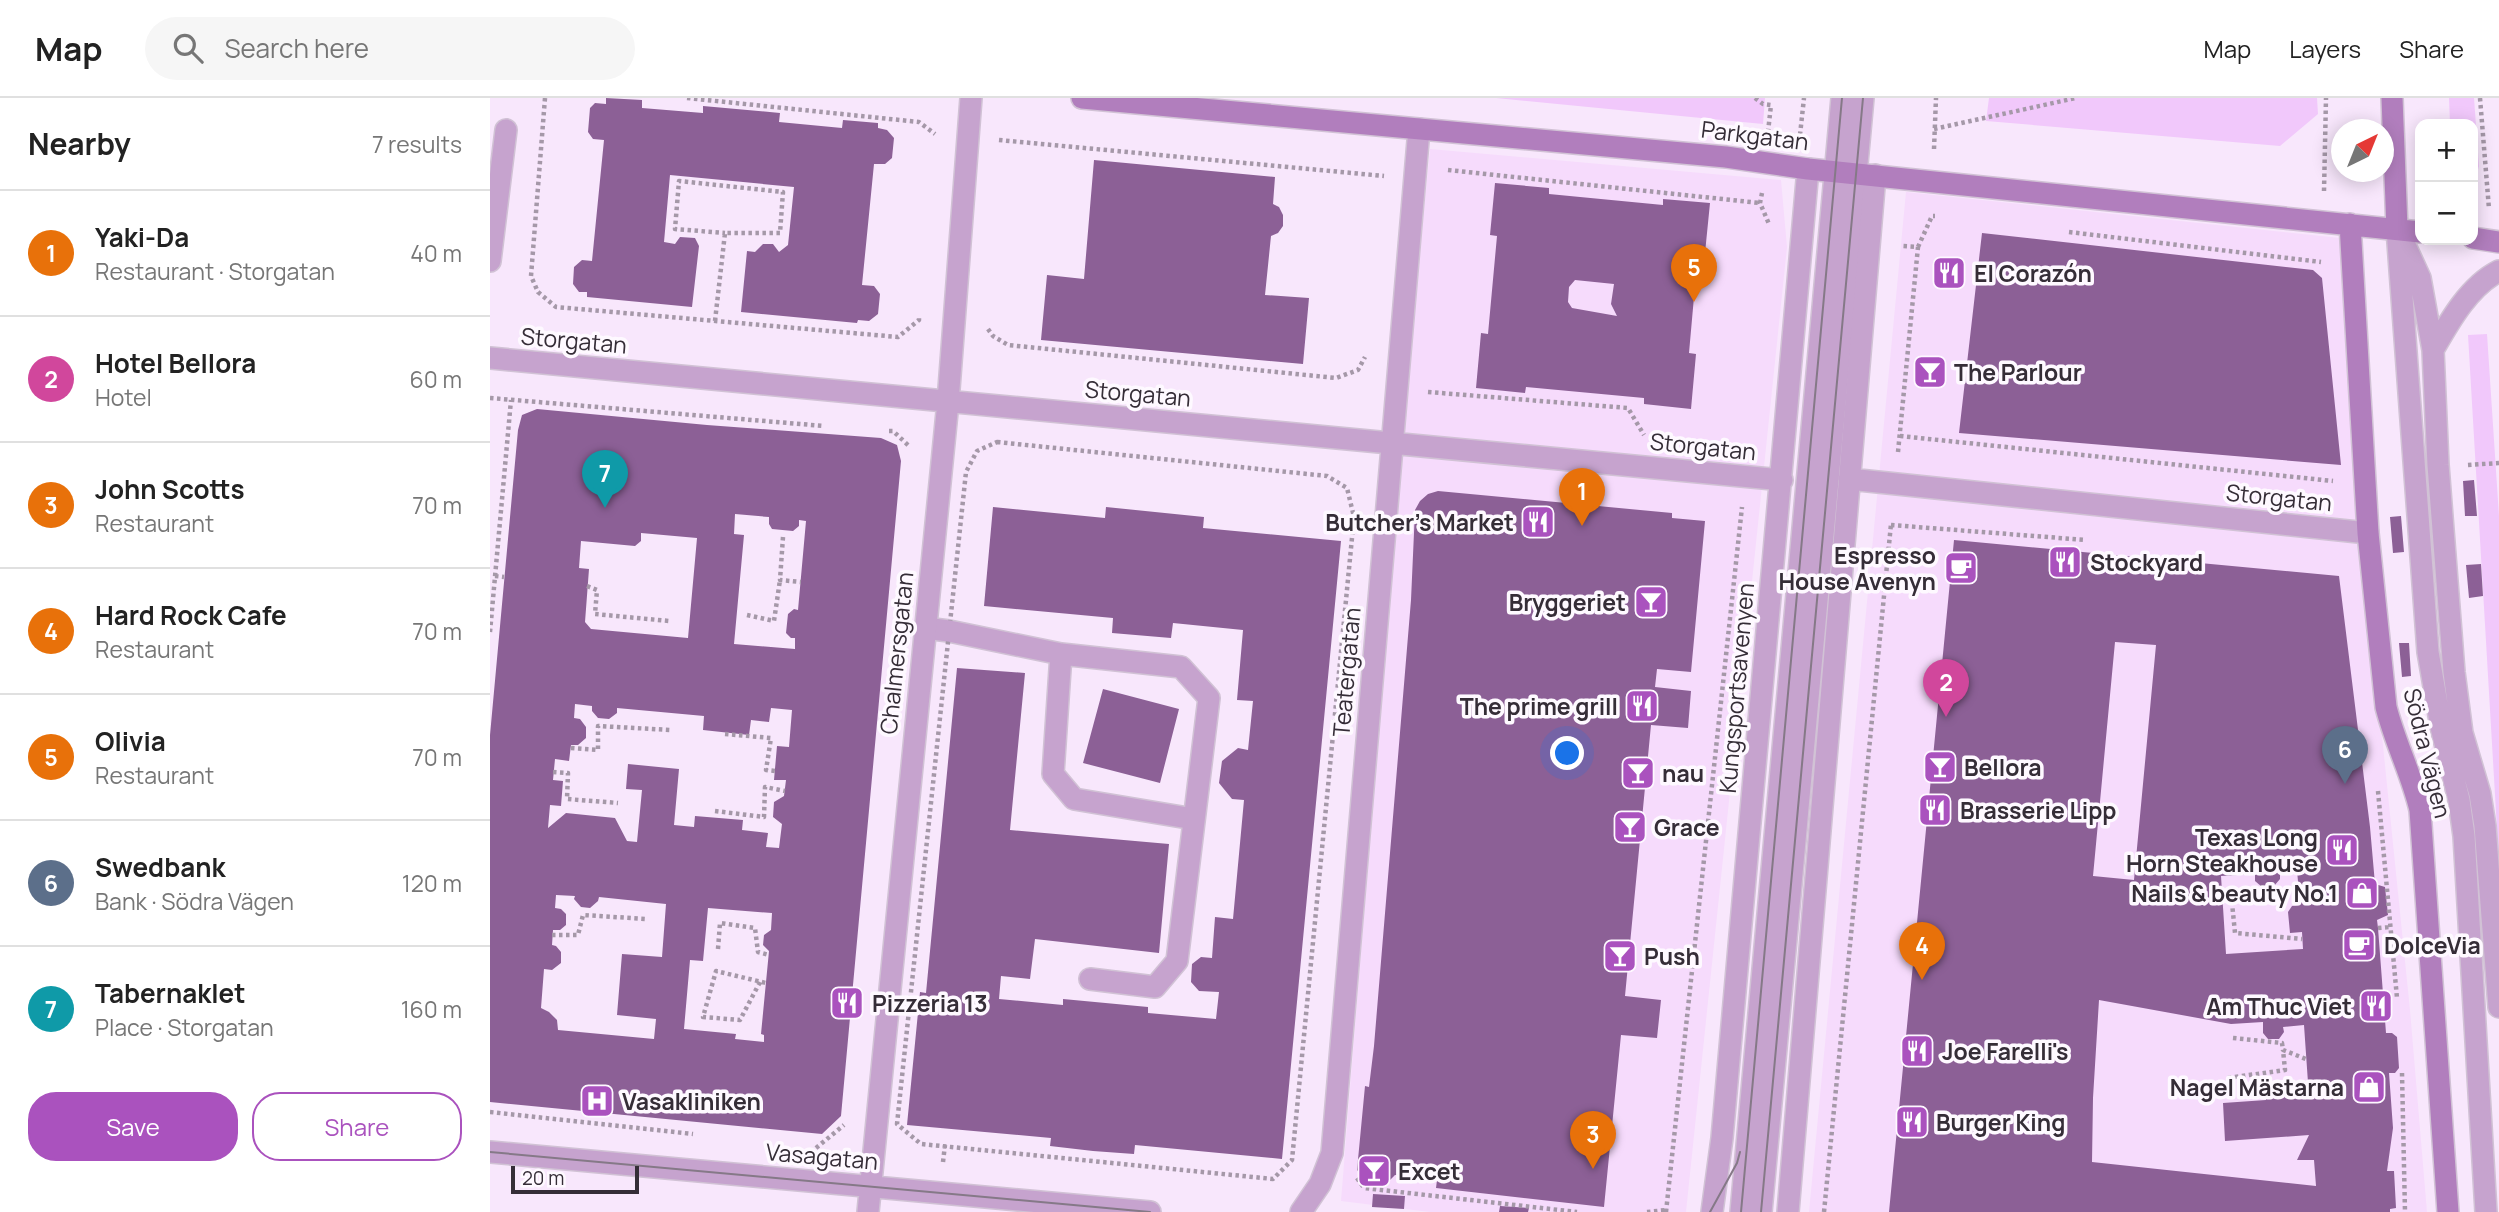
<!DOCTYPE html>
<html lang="en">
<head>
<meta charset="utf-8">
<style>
	:root { --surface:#fff; --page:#f6f6f6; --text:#222; --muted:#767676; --line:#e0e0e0; --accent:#aa52be }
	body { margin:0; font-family:Manrope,sans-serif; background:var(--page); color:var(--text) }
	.controls { position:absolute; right:21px; top:21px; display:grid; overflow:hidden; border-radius:14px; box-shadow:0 4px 18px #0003 }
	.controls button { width:63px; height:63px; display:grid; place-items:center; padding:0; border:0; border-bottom:2px solid var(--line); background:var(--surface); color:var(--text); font:35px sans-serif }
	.compass { position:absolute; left:1841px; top:21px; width:63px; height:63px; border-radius:50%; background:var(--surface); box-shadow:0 4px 18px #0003; rotate:43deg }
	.scale { position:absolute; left:21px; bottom:18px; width:128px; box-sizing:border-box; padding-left:7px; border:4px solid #352d37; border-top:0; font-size:19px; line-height:24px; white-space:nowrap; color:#352d37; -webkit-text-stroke:5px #fef9ff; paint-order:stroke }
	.you { position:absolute; left:1078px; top:656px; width:24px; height:24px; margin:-18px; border:5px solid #fff; border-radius:50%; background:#1a73e8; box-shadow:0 0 0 10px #1a73e833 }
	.badge { display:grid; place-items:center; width:46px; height:46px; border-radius:50%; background:var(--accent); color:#fff; font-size:23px; font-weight:700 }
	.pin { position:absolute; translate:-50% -58px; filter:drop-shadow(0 2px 4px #0008) }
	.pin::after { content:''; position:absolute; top:37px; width:24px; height:21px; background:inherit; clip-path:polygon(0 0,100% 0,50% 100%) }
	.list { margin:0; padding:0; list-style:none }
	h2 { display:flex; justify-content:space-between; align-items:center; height:91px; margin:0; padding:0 28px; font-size:30px }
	h2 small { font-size:23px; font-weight:400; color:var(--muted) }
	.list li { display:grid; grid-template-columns:46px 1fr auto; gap:21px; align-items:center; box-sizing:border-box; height:126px; padding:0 28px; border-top:2px solid var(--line) }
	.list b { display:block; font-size:26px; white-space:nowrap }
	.list p { margin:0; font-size:23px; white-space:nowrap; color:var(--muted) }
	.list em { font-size:23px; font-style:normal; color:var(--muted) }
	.actions { display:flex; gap:14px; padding:21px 28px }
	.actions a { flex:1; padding:16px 0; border:2px solid var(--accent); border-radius:28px; text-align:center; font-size:24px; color:var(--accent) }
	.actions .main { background:var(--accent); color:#fff }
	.icon { flex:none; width:38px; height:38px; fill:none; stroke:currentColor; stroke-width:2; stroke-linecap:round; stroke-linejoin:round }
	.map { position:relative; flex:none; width:2009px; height:1114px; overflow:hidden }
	header { display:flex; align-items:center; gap:42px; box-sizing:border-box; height:98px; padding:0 35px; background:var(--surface); border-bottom:2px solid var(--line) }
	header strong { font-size:33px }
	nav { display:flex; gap:38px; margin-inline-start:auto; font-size:24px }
	.search { width:490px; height:63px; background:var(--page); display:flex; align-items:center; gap:18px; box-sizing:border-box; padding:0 24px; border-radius:38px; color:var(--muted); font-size:26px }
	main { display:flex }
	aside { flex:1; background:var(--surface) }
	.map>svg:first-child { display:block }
	.built { fill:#f6dbfc }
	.green { fill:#f1c8fb }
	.building { fill:#8c6096; fill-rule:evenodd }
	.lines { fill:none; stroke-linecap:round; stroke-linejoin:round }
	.lane-casing { stroke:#d1c2d5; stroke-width:24 }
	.street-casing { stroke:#d1c2d5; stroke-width:24 }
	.secondary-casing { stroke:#d1c2d5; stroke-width:24 }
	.path { stroke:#a598a8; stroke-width:4.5; stroke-dasharray:3.5 3.5; stroke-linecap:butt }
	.lane { stroke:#c6a3ce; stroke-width:21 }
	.street { stroke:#c6a3ce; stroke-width:21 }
	.secondary { stroke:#b17ebd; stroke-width:21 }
	.tram { stroke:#857987; stroke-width:2 }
	.labels { text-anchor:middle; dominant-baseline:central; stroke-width:7; stroke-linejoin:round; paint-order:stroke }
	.street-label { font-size:23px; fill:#352d37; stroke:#fef9ff }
	.poi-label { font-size:23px; font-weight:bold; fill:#352d37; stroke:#fef9ff; text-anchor:start }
</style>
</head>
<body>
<header>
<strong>Map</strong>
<div class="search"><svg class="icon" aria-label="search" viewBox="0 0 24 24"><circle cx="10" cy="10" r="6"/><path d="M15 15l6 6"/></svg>Search here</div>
<nav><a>Map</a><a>Layers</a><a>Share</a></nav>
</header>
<main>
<aside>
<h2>Nearby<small>7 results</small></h2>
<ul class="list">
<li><span class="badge" style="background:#e8710a">1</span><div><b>Yaki-Da</b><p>Restaurant · Storgatan</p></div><em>40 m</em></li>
<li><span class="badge" style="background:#d1479c">2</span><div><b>Hotel Bellora</b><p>Hotel</p></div><em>60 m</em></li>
<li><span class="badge" style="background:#e8710a">3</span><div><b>John Scotts</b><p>Restaurant</p></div><em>70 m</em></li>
<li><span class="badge" style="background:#e8710a">4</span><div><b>Hard Rock Cafe</b><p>Restaurant</p></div><em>70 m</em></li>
<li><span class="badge" style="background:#e8710a">5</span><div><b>Olivia</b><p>Restaurant</p></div><em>70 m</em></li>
<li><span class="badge" style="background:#5c6f8a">6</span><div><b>Swedbank</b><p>Bank · Södra Vägen</p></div><em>120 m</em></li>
<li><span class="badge" style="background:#0f9aa8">7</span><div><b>Tabernaklet</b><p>Place · Storgatan</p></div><em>160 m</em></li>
</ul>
<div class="actions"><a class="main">Save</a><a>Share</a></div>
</aside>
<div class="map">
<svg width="2009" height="1114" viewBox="0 0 2009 1114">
	<rect width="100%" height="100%" fill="#f8e7fc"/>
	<path class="built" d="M 940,51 L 1291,82 L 1297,149 L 1196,1114 L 940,1114 L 851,1103 L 915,304 Z
		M 1416,94 L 1850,140 L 1878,501 L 1920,912 L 1937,1114 L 1319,1114 Z"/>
	<path class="green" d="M 1006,0 L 1275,0 L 1273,26 Z
		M 1499,0 L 1827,0 L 1828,16 L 1790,48 L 1496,23 Z
		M 1959,0 L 1984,0 L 1989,68 L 1983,90 L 1983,26 L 1960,26 Z
		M 1997,236 L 2009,418 L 2009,765 L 1978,237 Z"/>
	<path class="building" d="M 116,0 L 152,2 L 152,10 L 213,15 L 213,8 L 290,15 L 289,24 L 352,30 L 353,22 L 388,25 L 388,30 L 397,32 L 404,40 L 402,60 L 395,66 L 384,66 L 372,187 L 384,188 L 390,196 L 388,216 L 379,223 L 368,222 L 367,225 L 251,214 L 257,153 L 265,154 L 273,146 L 283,146 L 289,154 L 298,147 L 304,89 L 180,77 L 174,144 L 185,146 L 190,139 L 205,140 L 209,148 L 202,209 L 97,199 L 97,194 L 89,194 L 83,186 L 84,169 L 92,162 L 102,163 L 114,42 L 103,41 L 98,34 L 100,10 L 105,5 L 116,6 Z
		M 604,62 L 785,79 L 783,106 L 789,109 L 793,117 L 793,128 L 788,135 L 781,138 L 775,197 L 819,200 L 813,266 L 551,242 L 557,177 L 594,181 Z
		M 1005,85 L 1059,90 L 1059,96 L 1173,107 L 1173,101 L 1220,105 L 1215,155 L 1208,154 L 1199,255 L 1206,256 L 1201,311 L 1154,306 L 1154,300 L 1036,289 L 1035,295 L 986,290 L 991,235 L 998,236 L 1007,138 L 1000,137 ZM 1085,182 L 1124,186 L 1121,206 L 1127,218 L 1082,210 L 1078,204 L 1079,189 Z
		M 1492,135 L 1823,172 L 1832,180 L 1851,367 L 1469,335 Z
		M 47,311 L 217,327 L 391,340 L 407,347 L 411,363 L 351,1018 L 332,1036 L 0,1004 L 0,637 L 28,332 L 32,317 ZM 245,416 L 279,419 L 279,426 L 282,431 L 303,433 L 309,428 L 309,422 L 316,423 L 308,512 L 304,511 L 298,516 L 296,535 L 301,540 L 305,540 L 305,551 L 244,546 L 254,437 L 244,436 ZM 151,435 L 207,440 L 198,540 L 101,531 L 95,524 L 99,471 L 89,470 L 91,443 L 145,448 L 151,443 ZM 85,606 L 102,608 L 102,613 L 108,620 L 119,621 L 127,615 L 127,610 L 214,618 L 213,632 L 259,637 L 261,622 L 279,624 L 281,610 L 302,612 L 299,649 L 287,648 L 284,682 L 296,682 L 294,698 L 284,704 L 283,719 L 292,726 L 289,750 L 276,749 L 278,735 L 252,732 L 253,722 L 205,718 L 204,729 L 184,727 L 189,671 L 138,666 L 136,691 L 152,692 L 147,744 L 137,743 L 125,720 L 76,715 L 58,730 L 60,707 L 71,708 L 73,683 L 63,682 L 65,661 L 79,663 L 81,647 L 88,647 L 96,640 L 96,629 L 90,621 L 84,620 ZM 66,797 L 85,798 L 84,801 L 91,809 L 100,810 L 108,803 L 109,799 L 176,806 L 172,859 L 132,856 L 127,917 L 166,921 L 164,941 L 68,932 L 67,922 L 59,914 L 51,910 L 54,871 L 62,872 L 71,865 L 71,854 L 66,848 L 62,847 L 63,832 L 70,832 L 76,827 L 76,816 L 71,811 L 65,810 ZM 218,810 L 282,815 L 281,832 L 274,837 L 273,847 L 279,853 L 271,936 L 274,937 L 274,944 L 245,941 L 246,936 L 194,931 L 200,862 L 213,863 Z
		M 1984,382 L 1987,418 L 1975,418 L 1973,383 Z
		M 948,393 L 1182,415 L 1182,420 L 1215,423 L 1201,574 L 1167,571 L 1165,589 L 1201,593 L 1198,630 L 1161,627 L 1135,898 L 1171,902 L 1167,940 L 1131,937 L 1114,1109 L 946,1090 L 947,1082 L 905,1077 L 895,1087 L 876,1084 L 867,1072 L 875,988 L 879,989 L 884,948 L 921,502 L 925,412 L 930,403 L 938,396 Z
		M 503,409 L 615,420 L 616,409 L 714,419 L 713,430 L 851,443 L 792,1061 L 645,1047 L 644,1056 L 603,1053 L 560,1048 L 561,1040 L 417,1027 L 430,894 L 436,895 L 467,570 L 535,575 L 520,732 L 679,746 L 669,855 L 545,841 L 540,881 L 511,878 L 509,901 L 573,907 L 573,901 L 658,909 L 658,915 L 726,921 L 729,894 L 709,893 L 701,884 L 702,866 L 711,859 L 722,860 L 725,819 L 743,821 L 754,702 L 742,701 L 729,685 L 732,663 L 748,650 L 758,652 L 763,603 L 747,602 L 753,532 L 683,525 L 681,540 L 622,535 L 623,520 L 494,508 Z
		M 1911,418 L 1914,454 L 1903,455 L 1900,419 Z
		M 1464,442 L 1849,478 L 1880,729 L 1885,786 L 1895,789 L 1898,817 L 1887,822 L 1888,830 L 1896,935 L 1902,935 L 1907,939 L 1909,970 L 1905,975 L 1899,975 L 1903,1030 L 1897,1073 L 1904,1073 L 1906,1110 L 1900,1111 L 1900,1114 L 1399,1114 ZM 1625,544 L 1666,547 L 1644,782 L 1603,778 ZM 1807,772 L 1810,807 L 1802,808 L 1798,814 L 1800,835 L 1812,834 L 1813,851 L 1736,856 L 1731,778 L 1765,776 L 1765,783 L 1772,789 L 1784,788 L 1790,781 L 1790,774 ZM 1609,902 L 1741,926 L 1773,924 L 1773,935 L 1778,941 L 1789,941 L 1794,934 L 1793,929 L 1814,927 L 1819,999 L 1799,1000 L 1799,994 L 1793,988 L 1781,989 L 1776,995 L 1776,1002 L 1733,1005 L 1735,1043 L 1819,1037 L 1807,1062 L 1824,1062 L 1826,1088 L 1602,1064 L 1603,1000 Z
		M 1991,466 L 1993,498 L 1979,500 L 1976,467 Z
		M 1909,545 L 1919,545 L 1921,578 L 1912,579 Z
		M 613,591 L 689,611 L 670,685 L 593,665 Z
		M 883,1096 L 915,1098 L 914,1111 L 882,1109 Z
		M 1010,1108 L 1039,1110 L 1038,1114 L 1009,1114 Z"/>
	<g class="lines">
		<defs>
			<path id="lane" d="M 1907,131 L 1938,554 L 1951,629 L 1969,702 L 1974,738 L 1996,1114
				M 1913,143 L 1930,180 L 1943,252 L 1948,367 L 1964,574 L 1972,635 L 1990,696 L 1995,728 L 2009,909
				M 1943,252 C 1959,224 1979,188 2009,173
				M 435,530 L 459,533 L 571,556 L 691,569 L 719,600 L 687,863 L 665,889 L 600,881
				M 571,556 L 563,676 L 584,701 L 704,721
				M 1251,1114 L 1352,0
				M 1271,1114 L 1373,0"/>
			<path id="street" d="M 0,163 L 16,32
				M 0,260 L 1292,382
				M 1359,381 L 1878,435
				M 0,1054 L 660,1114
				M 378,1114 L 458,304 L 481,0
				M 811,1114 L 830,1086 L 842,1055 L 929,31
				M 1222,1114 L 1232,1040 L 1318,71
				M 1298,1114 L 1385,77"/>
			<path id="secondary" d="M 592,0 L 1236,59 L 1318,71 L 1930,134
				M 1902,0 L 1907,131
				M 1860,126 L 1878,435 L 1896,609 C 1905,645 1922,677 1930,712 L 1958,1114
				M 1983,140 L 2009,144"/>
		</defs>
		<use href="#lane" class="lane-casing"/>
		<use href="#street" class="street-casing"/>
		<use href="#secondary" class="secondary-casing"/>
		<path class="path" d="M 55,0 L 41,178 L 48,194 L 66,209 L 408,239 L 429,222 L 429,219
			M 197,0 L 429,24 L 445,36
			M 1265,0 L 1273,6 L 1281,7 L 1278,34
			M 1990,0 L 1999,111
			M 1444,31 L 1586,0
			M 1310,37 L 1314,0
			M 509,42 L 894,78
			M 1444,51 L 1446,0
			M 958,72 L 1270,105
			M 1834,93 L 1836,0
			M 1272,95 L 1270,105 L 1279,126
			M 1579,134 L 1831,164
			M 1428,149 L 1442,118 L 1445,118
			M 225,223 L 235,135 L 290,135 L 293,94 L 189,83 L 185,131 L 235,135
			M 498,231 L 503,238 L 518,247 L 846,280 L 868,272 L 875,259
			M 938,294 L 1138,310 L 1154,337
			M 0,300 L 334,328
			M 399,333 L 403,333 L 419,348
			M 1410,338 L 1843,383
			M 507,344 L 837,378 L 857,390 L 864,419 L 802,1062 L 783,1081 L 431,1046 L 407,1026 L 476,374 L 487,353 Z
			M 1408,354 L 1428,149 L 1412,148
			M 1978,367 L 2009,365
			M 1401,427 L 1596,442
			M 293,439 L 290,482 L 311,484
			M 5,478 L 14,479
			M 97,488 L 107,492 L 105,516 L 179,523
			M 257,517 L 284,523 L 290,482
			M 0,534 L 21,302
			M 235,636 L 281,640 L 276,672 L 285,673
			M 81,650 L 108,652 L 108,628 L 181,632
			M 63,674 L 78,675 L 77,701 L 128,705
			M 1888,693 L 1907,900
			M 225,713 L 274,719 L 275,689 L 295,693
			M 1774,789 L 1741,795 L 1745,835 L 1812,841
			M 1888,830 L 1900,829
			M 62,837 L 88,837 L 93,817 L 156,821
			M 228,851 L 230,825 L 265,830 L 268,854 L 279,857
			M 270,884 L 250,922 L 213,919 L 226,873 L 276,885
			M 1743,940 L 1792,945 L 1793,952 L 1816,961
			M 1912,975 L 1915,1114
			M 1738,980 L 1795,972 L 1793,952
			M 0,1014 L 203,1036
			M 326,1050 L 354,1027
			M 453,1064 L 455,1047
			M 867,1080 L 874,1090 L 1087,1114
			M 1157,1114 L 1176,1112
			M 1176,1114 L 1252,409
			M 1334,1114 L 1401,426"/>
		<use href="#lane" class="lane"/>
		<use href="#street" class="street"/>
		<use href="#secondary" class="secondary"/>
		<path class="tram" d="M 0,1054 L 660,1114
			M 1220,1114 L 1247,1065 L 1250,1054
			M 1251,1114 L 1352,0
			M 1271,1114 L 1373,0"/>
	</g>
	<defs>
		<symbol id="restaurant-square" viewBox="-11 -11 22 22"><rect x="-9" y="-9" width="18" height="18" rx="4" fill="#aa52be" stroke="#fef9ff"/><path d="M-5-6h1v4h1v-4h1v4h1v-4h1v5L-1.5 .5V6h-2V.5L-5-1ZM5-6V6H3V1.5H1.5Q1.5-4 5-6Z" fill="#fff"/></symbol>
		<symbol id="bar-square" viewBox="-11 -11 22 22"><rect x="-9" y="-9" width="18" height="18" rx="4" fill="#aa52be" stroke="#fef9ff"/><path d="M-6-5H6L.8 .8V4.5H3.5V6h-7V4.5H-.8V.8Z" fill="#fff"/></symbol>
		<symbol id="cafe-square" viewBox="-11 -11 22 22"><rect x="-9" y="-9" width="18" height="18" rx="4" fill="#aa52be" stroke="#fef9ff"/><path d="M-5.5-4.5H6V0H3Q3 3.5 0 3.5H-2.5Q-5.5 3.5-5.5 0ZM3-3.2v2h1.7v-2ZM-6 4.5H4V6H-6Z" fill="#fff"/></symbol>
		<symbol id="shop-square" viewBox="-11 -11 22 22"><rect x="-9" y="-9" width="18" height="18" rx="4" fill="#aa52be" stroke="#fef9ff"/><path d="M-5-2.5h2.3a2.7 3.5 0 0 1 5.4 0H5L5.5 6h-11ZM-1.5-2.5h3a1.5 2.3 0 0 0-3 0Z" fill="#fff"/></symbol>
		<symbol id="hospital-square" viewBox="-11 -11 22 22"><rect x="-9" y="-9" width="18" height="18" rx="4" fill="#aa52be" stroke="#fef9ff"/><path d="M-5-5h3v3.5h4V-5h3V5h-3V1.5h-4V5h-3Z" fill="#fff"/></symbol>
	</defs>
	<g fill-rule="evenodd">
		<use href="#restaurant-square" x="1440" y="156" width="38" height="38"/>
		<use href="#bar-square" x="1421" y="255" width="38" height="38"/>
		<use href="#restaurant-square" x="1029" y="405" width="38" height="38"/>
		<use href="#restaurant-square" x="1556" y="445" width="38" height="38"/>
		<use href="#cafe-square" x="1452" y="451" width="38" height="38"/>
		<use href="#bar-square" x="1142" y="485" width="38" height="38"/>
		<use href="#restaurant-square" x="1133" y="589" width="38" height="38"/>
		<use href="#bar-square" x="1431" y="650" width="38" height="38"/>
		<use href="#bar-square" x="1129" y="656" width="38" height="38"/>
		<use href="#restaurant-square" x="1426" y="693" width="38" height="38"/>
		<use href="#bar-square" x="1121" y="710" width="38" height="38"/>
		<use href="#restaurant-square" x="1833" y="733" width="38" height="38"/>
		<use href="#shop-square" x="1853" y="776" width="38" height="38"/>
		<use href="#cafe-square" x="1850" y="828" width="38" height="38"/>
		<use href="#bar-square" x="1111" y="839" width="38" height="38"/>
		<use href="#restaurant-square" x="338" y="886" width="38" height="38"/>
		<use href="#restaurant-square" x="1867" y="889" width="38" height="38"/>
		<use href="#restaurant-square" x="1408" y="934" width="38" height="38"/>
		<use href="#shop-square" x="1860" y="970" width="38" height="38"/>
		<use href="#hospital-square" x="88" y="984" width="38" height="38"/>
		<use href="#restaurant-square" x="1403" y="1005" width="38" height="38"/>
		<use href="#bar-square" x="865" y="1054" width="38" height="38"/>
	</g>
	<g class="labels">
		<g class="street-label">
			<text transform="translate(1265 37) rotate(7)">Parkgatan</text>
			<text transform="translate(84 242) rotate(5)">Storgatan</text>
			<text transform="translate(648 295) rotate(5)">Storgatan</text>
			<text transform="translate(1213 348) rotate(6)">Storgatan</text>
			<text transform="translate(1789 399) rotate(6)">Storgatan</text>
			<text transform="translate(406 555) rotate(-84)">Chalmersgatan</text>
			<text transform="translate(856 574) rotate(-85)">Teatergatan</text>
			<text transform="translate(1246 590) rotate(-85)">Kungsportsavenyen</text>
			<text transform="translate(1938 655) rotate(76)">Södra Vägen</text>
			<text transform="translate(332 1058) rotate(5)">Vasagatan</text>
		</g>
		<g class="poi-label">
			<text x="1484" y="175">El Corazón</text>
			<text x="1464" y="274">The Parlour</text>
			<text x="1024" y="424" text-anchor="end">Butcher's Market</text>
			<text x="1446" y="457" text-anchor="end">Espresso<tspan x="1446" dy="26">House Avenyn</tspan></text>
			<text x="1600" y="464">Stockyard</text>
			<text x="1136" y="504" text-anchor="end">Bryggeriet</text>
			<text x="1128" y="608" text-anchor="end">The prime grill</text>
			<text x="1474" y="669">Bellora</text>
			<text x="1172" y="675">nau</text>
			<text x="1470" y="712">Brasserie Lipp</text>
			<text x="1164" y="729">Grace</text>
			<text x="1828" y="739" text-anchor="end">Texas Long<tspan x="1828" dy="26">Horn Steakhouse</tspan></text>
			<text x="1848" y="795" text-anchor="end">Nails &amp; beauty No.1</text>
			<text x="1894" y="847">DolceVia</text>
			<text x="1154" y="858">Push</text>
			<text x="382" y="905">Pizzeria 13</text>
			<text x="1862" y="908" text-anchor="end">Am Thuc Viet</text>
			<text x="1452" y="953">Joe Farelli's</text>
			<text x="1854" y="989" text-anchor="end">Nagel Mästarna</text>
			<text x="132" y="1003">Vasakliniken</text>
			<text x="1446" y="1024">Burger King</text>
			<text x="908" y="1073">Excet</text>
		</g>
	</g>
</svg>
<div class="controls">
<button>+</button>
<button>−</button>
</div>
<svg class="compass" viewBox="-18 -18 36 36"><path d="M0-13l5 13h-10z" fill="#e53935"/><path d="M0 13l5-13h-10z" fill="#767676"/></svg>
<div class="scale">20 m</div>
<div class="you"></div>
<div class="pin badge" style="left:1092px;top:428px;background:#e8710a">1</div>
<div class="pin badge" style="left:1456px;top:619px;background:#d1479c">2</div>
<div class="pin badge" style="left:1103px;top:1071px;background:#e8710a">3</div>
<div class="pin badge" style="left:1432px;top:882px;background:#e8710a">4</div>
<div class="pin badge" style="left:1204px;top:204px;background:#e8710a">5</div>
<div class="pin badge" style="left:1855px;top:686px;background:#5c6f8a">6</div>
<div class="pin badge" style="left:115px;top:410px;background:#0f9aa8">7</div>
</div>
</main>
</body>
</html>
